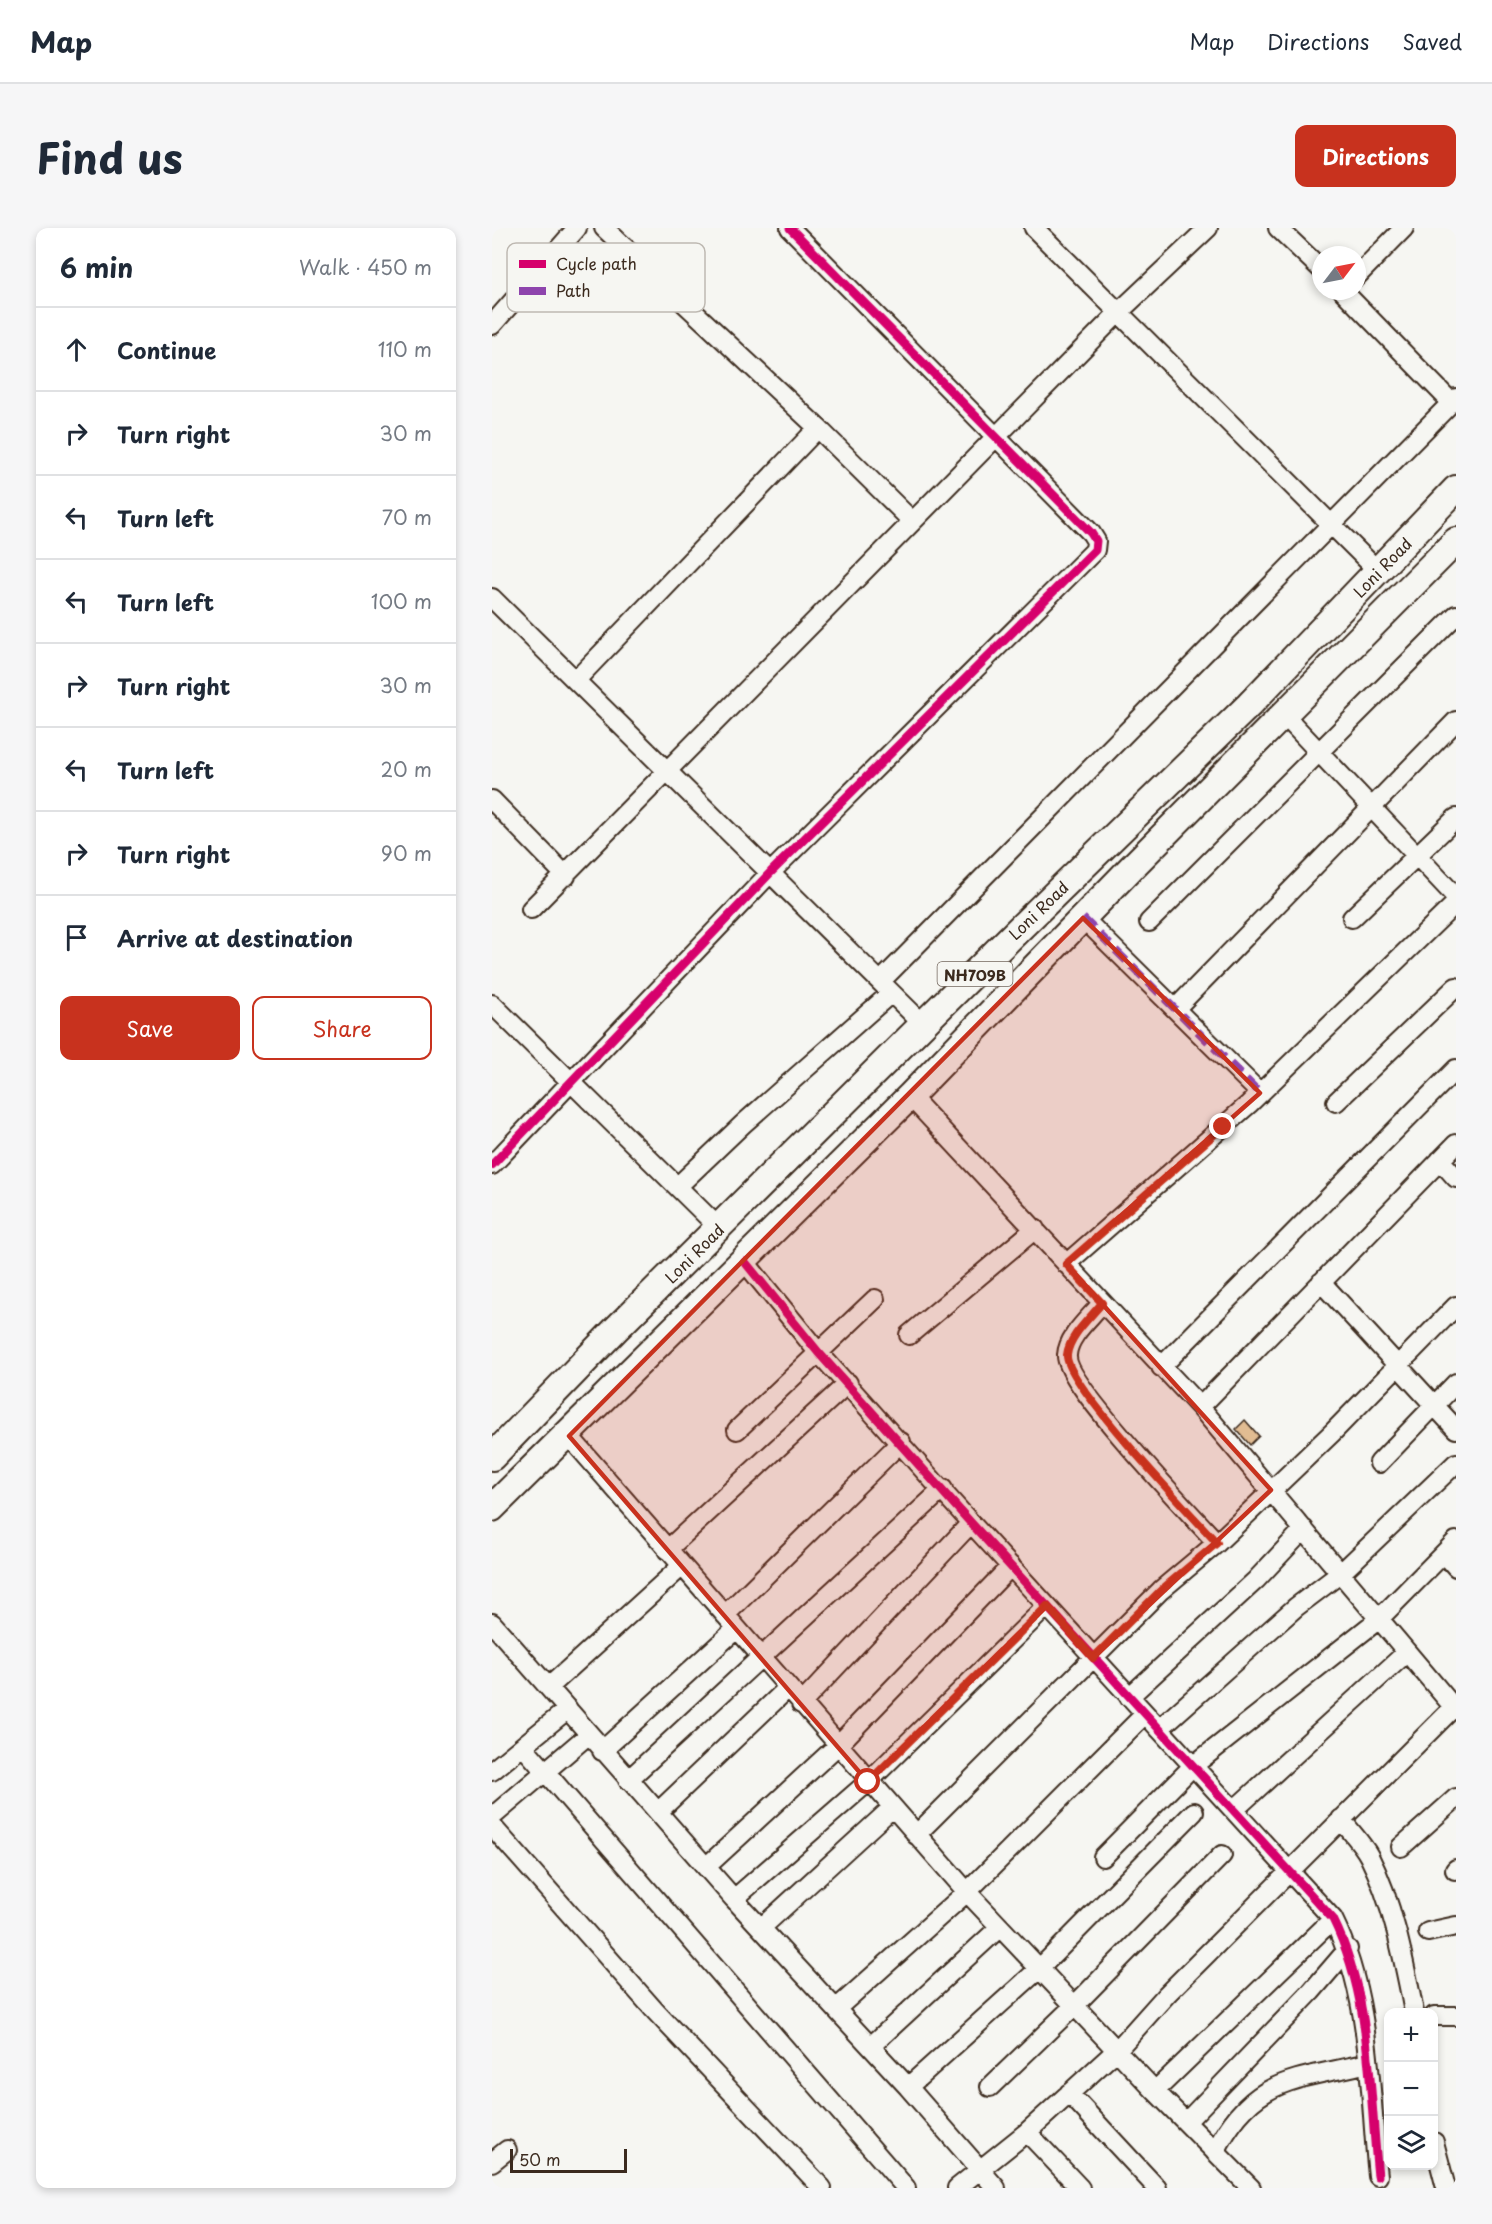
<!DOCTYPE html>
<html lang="en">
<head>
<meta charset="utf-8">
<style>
	:root { --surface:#fff; --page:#f6f6f7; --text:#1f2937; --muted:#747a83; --line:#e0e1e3; --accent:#c8321e }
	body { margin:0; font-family:"Playpen Sans",sans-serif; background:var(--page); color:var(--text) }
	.controls { position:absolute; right:18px; bottom:18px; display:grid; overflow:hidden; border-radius:12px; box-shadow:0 3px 9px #0003 }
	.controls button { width:54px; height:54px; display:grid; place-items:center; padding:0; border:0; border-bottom:2px solid var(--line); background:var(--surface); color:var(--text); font:30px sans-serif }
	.compass { position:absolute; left:820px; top:18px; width:54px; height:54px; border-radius:50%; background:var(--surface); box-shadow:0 3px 9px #0003; rotate:58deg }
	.scale { position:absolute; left:18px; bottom:15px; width:117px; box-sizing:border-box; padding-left:6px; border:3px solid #3b2a1e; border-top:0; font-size:16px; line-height:21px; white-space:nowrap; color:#3b2a1e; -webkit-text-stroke:4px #f6f6f2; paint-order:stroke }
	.stop { position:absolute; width:18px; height:18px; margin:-14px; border:4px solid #c8321e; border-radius:50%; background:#fff }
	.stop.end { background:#c8321e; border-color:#fff; box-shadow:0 2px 6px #0008 }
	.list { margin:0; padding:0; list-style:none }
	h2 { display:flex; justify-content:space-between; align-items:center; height:78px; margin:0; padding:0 24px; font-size:26px }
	h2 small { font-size:20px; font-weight:400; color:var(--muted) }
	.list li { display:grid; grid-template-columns:39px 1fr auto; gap:18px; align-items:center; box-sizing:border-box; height:84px; padding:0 24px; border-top:2px solid var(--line) }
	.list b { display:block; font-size:22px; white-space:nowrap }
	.list em { font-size:20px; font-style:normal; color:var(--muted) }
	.actions { display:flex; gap:12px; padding:18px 24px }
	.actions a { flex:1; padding:14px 0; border:2px solid var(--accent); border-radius:12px; text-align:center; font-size:21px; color:var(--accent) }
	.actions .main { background:var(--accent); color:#fff }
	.icon { flex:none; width:33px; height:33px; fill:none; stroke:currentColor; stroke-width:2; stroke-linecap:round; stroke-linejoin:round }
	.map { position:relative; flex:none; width:964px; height:1960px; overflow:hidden; border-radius:12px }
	header { display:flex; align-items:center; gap:36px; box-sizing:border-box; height:84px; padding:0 30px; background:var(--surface); border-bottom:2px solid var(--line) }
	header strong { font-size:28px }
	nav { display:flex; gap:33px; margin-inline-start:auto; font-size:21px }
	.intro { display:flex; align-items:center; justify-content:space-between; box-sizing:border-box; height:144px; padding:0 36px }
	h1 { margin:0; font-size:42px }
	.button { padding:15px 27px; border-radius:12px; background:var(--accent); color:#fff; font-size:21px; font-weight:700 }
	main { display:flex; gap:36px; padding:0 36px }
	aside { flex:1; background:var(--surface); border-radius:12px; box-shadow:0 3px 9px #0003 }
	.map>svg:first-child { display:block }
	.building { fill:#e1bc92; stroke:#3b2a1e; stroke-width:1.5 }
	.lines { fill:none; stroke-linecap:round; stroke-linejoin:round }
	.minor-casing { stroke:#3b2a1e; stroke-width:22 }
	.highway-casing { stroke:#3b2a1e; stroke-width:30 }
	.minor { stroke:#f6f6f2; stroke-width:18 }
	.highway { stroke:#f6f6f2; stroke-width:26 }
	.quiet { stroke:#8e44ad; stroke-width:8; stroke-dasharray:15 8; stroke-linecap:butt }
	.cycleway-casing { stroke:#f6f6f2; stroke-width:13 }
	.cycleway { stroke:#d6006c; stroke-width:9 }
	.route { stroke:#c8321e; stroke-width:8 }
	.marked { fill:#c8321e; fill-opacity:0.2; stroke:#c8321e; stroke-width:4.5; stroke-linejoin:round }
	.labels { text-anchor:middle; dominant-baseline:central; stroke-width:4.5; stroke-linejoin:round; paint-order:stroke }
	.shield { fill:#f6f6f2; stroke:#73675e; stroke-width:1.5 }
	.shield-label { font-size:15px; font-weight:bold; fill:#3b2a1e }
	.street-label { font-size:16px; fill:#3b2a1e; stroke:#f6f6f2 }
	.key { fill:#f6f6f2; stroke:#beb9b2; stroke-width:1.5 }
	.key-label { font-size:16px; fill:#3b2a1e }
</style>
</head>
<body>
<header>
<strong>Map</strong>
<nav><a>Map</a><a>Directions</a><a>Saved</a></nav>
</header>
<div class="intro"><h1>Find us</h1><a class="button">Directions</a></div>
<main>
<aside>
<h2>6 min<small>Walk · 450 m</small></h2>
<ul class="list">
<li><svg class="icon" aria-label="ahead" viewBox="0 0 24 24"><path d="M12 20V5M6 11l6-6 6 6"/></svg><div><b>Continue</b></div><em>110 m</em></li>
<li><svg class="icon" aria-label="right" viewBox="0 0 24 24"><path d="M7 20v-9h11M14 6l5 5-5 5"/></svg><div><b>Turn right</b></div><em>30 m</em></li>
<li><svg class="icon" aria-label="left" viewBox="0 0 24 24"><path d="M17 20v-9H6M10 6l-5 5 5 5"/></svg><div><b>Turn left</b></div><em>70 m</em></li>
<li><svg class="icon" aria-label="left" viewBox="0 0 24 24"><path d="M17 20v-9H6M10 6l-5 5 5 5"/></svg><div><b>Turn left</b></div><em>100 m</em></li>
<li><svg class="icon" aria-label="right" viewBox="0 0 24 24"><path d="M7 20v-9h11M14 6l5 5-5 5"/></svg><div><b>Turn right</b></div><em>30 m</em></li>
<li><svg class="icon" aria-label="left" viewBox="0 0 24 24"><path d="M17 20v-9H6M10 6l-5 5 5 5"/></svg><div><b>Turn left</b></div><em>20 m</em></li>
<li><svg class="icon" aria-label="right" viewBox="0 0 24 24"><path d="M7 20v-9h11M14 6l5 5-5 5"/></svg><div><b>Turn right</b></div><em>90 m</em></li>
<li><svg class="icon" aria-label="arrive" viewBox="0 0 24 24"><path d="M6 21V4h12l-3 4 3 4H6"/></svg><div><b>Arrive at destination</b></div></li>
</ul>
<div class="actions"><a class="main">Save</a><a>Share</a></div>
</aside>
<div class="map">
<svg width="964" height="1960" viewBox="0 0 964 1960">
	<rect width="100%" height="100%" fill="#f6f6f2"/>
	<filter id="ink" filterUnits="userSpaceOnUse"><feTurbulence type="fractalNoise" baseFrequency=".0167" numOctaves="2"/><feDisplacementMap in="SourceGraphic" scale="12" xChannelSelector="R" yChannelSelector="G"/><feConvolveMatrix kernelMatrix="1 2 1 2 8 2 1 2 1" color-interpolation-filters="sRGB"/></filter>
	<g filter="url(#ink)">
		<path class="building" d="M 753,1192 L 767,1208 L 758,1217 L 744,1201 Z"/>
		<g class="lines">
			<defs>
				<path id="minor" d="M 112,0 L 326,200 L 420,293
					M 542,0 L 886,343
					M 786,0 L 829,41
					M 865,48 L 912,0
					M 851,63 L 960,175
					M 0,97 L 85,0
					M 0,370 L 432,797
					M 84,452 L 326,200
					M 792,487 L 964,669
					M 0,572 L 74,648
					M 39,681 L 627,84 L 716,0
					M 591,690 L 768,865
					M 860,690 L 964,590
					M 657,694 L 964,387
					M 389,753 L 964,170
					M 0,776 L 227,1000
					M 683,781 L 964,493
					M 418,868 L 708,1179 L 964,1482
					M 844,874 L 964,759
					M 948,932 L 964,950
					M 0,937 L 279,644 L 603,322 L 604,313 L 599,305 L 298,0
					M 186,958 L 251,896 L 399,765
					M 253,1034 L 326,1124 L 479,1295 L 841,1691 C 880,1770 877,1862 886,1948
					M 574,1036 L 757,876 L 964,675
					M 829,1054 L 964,1201
					M 610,1075 C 598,1090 576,1108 575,1127 C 572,1155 700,1287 725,1315
					M 417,1107 L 543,1001
					M 669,1139 L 964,841
					M 708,1179 L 964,916
					M 245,1202 L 383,1071
					M 77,1208 L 475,1664 L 663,1863 L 759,1960
					M 887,1235 L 964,1155
					M 175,1322 L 356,1155
					M 952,1325 L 964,1339
					M 233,1387 L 409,1214
					M 0,1395 L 242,1671 L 416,1859 L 504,1960
					M 57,1459 L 190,1338
					M 637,1469 L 764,1352 L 812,1301
					M 309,1476 L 479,1295
					M 667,1501 L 804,1379 L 849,1345 L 964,1235
					M 31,1518 L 414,1960
					M 110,1523 L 244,1401
					M 0,1543 L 76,1481
					M 136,1552 L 451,1261
					M 742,1582 L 915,1424
					M 166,1584 L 296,1460
					M 0,1589 L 96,1507
					M 849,1591 C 858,1603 870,1615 877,1628 C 901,1675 912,1733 922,1784
					M 0,1598 L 164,1784 L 330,1960
					M 424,1607 L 669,1362 L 725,1315 L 840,1205 L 964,1078
					M 909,1619 L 964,1570
					M 611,1629 L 702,1537 L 887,1391 L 964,1313
					M 214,1639 L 345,1518 L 519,1338
					M 963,1642 L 964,1641
					M 242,1671 L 376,1554 L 555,1378
					M 269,1700 L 400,1580
					M 936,1704 L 964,1698
					M 344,1781 L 475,1664 L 653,1486
					M 942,1788 L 964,1788
					M 379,1818 L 508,1699
					M 416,1859 L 548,1740 L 702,1584
					M 498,1859 L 583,1777 L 730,1627
					M 663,1863 L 841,1691
					M 577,1865 L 665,1960
					M 694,1894 L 819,1764 L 856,1721
					M 535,1904 L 588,1960
					M 942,1914 L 954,1960
					M 723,1924 C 761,1848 802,1853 876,1835
					M 0,1934 L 15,1922
					M 465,1960 L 535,1904 L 625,1822 L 675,1766 L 962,1479"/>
				<path id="highway" d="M 0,1229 L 124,1101 L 526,702 L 757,477 L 964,261
					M 0,1280 L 418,868 L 642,637 L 964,313"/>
			</defs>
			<use href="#minor" class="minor-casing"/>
			<use href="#highway" class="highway-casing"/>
			<use href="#minor" class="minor"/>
			<use href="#highway" class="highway"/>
			<path class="quiet" d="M 591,690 L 768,865"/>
			<defs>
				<path id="cycleway" d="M 0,937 L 279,644 L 603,322 L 604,313 L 599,305 L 298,0
					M 253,1034 L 326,1124 L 479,1295 L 841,1691 C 880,1770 877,1862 886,1948"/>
			</defs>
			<use href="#cycleway" class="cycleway-casing"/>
			<use href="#cycleway" class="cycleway"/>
		</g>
	</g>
	<g class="lines" filter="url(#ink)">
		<path class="route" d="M 376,1554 L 555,1378 L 601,1430 L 669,1362 L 725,1315 C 700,1287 572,1154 575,1127 C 577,1108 598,1090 610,1075 L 574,1036 L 731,899"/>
	</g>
	<path class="marked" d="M 591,690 L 768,865 L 574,1036 L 779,1262 L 601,1430 L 555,1378 L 376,1554 L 77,1208 Z"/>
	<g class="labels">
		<rect class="shield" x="445.5" y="734" width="75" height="24" rx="4.5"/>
		<g class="shield-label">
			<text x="483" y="746">NH709B</text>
		</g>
		<g class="street-label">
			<text transform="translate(890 339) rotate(-46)">Loni Road</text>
			<text transform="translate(546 682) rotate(-44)">Loni Road</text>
			<text transform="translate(202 1025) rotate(-45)">Loni Road</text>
		</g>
	</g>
	<rect x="15" y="15" width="198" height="69" rx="9" class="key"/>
	<rect x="27" y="32" width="27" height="8" fill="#d6006c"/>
	<rect x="27" y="59" width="27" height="8" fill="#8e44ad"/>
	<g class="key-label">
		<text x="64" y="42">Cycle path</text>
		<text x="64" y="69">Path</text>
	</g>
</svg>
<div class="controls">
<button>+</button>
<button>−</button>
<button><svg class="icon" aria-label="layers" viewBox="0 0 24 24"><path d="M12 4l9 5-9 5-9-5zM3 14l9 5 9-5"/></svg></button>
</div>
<svg class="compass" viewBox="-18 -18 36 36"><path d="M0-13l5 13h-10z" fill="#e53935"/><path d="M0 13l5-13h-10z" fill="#747a83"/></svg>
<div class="scale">50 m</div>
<div class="stop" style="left:376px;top:1554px"></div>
<div class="stop end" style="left:731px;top:899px"></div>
</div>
</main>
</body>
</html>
